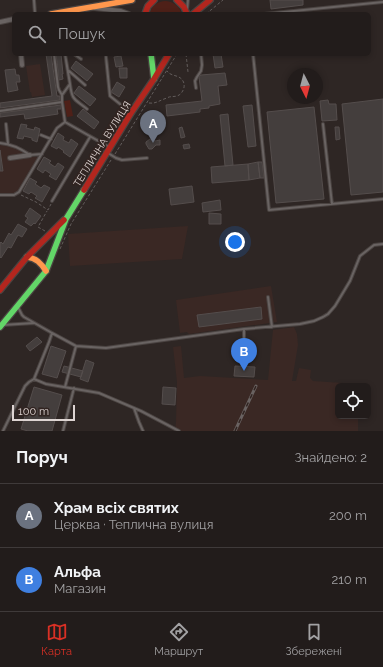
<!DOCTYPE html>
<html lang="uk">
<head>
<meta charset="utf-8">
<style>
	:root { --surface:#221c1b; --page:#2e2928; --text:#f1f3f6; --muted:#a2a1a3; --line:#3f3a3a; --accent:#d93025 }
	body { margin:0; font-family:Raleway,sans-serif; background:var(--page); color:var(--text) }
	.controls { position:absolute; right:12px; bottom:12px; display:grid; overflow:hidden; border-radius:6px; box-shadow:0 2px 6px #0003 }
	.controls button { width:36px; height:36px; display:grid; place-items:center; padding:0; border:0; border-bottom:1px solid var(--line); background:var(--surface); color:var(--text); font:20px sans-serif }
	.compass { position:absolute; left:287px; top:68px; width:36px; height:36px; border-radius:50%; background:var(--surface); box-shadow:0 2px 6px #0003; rotate:174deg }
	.scale { position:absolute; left:12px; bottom:10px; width:63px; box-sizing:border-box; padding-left:4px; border:2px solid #ddd4d2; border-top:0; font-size:11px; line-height:14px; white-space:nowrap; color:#ddd4d2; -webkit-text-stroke:3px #312421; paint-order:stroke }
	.you { position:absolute; left:235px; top:242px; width:14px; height:14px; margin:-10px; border:3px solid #fff; border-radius:50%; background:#1a73e8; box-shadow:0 0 0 6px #1a73e833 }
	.badge { display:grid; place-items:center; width:26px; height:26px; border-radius:50%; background:var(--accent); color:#fff; font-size:13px; font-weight:700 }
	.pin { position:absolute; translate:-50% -33px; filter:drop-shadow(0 1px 2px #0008) }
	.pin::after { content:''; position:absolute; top:21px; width:14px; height:12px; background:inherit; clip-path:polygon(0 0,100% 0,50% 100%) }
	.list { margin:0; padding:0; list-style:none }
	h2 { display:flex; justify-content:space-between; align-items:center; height:52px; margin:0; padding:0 16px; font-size:17px }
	h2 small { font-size:13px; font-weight:400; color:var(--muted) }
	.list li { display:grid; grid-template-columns:26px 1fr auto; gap:12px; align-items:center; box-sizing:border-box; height:64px; padding:0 16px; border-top:1px solid var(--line) }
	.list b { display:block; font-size:15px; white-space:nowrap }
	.list p { margin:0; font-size:13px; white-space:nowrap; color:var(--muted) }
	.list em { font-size:13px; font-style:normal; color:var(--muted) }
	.icon { flex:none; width:22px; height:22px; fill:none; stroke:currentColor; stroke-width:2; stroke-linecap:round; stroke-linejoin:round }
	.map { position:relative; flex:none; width:383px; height:431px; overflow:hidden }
	.search { position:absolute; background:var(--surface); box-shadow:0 2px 6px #0003; left:12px; right:12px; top:12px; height:44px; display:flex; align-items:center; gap:10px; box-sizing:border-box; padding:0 14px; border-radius:6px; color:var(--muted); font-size:15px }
	.sheet { height:180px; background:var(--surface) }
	nav { display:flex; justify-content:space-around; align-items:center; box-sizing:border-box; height:56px; border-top:1px solid var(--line); background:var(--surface); font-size:11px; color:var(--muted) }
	nav a { display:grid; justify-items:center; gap:2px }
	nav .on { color:var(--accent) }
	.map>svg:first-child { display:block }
	.built { fill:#3a2824 }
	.green { fill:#4e2018 }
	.building { fill:#443e3d; stroke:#544d4c }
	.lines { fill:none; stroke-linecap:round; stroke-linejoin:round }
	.lane-casing { stroke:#4a4341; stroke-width:4 }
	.street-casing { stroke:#4a4341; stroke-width:6 }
	.fast-casing { stroke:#4a4341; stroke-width:8 }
	.slow-casing { stroke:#4a4341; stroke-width:8 }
	.jam-casing { stroke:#4a4341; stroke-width:8 }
	.path { stroke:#625c5b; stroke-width:1; stroke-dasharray:3 2; stroke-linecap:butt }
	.lane { stroke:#696362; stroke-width:2 }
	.street { stroke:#696362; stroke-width:4 }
	.fast { stroke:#63d668; stroke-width:5.5 }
	.slow { stroke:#ff974d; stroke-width:5.5 }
	.jam { stroke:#b3261e; stroke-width:5.5 }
	.rail-casing { stroke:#696261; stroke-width:3 }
	.rail { stroke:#312421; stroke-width:1.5; stroke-dasharray:4.5; stroke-linecap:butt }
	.labels { text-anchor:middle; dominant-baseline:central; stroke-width:3.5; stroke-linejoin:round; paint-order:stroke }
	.street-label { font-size:10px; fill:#ddd4d2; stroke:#312421 }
</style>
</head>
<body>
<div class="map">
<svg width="383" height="431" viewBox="0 0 383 431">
	<rect width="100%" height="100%" fill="#2e2624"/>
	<path class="built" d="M 40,64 L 45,95 L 32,97 L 31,92 L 30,92 L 26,66 Z
		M 0,144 L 11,146 L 22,151 L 29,157 L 40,157 L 19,191 L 16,193 L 0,193 Z
		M 188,226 L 182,259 L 70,266 L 68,234 Z
		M 271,286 L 277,322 L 189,334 L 187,332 L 180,333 L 176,300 Z
		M 294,327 L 297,334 L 298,345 L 292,381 L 296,381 L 299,368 L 311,370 L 310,378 L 313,381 L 358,384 L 360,386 L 338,386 L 338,416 L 358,416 L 358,431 L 175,431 L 176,422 L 177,382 L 173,347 L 181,346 L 184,378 L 200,376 L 268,380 L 273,330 Z"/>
	<path class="green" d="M 166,1 C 174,2 179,6 182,14 L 149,14 C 152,6 157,1 166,1 Z
		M 70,100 L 73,116 L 67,117 L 64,101 Z"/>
	<path class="building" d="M 270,0 L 303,0 L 303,5 L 271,9 Z
		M 46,54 L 51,54 L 57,96 L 60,96 L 60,100 L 0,108 L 0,103 L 52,96 Z
		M 56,54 L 61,54 L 63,74 L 62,74 L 63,79 L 59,80 Z
		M 213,54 L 221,54 L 223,67 L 215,68 Z
		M 121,56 L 123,66 L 116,67 L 114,57 Z
		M 76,61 L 93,74 L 87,81 L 71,68 Z
		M 119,68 L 127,68 L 127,78 L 120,78 Z
		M 15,69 L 16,75 L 19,75 L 20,82 L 16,82 L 18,90 L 8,92 L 5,70 Z
		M 225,73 L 227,85 L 218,86 L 220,104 L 209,106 L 209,108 L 200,109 L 200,112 L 167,116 L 166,105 L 202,101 L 199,77 L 201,75 Z
		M 117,82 L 125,87 L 119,97 L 111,92 Z
		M 79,86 L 96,99 L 90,106 L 74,93 Z
		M 383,99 L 383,192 L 351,195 L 342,104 Z
		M 328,100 L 329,104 L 336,104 L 337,120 L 322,121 L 320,101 Z
		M 61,105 L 61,109 L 57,109 L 58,114 L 25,119 L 24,114 L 0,117 L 0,113 Z
		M 252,105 L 256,146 L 248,147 L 243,106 Z
		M 314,107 L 324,199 L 276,203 L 267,112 Z
		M 83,109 L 99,122 L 94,129 L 77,116 Z
		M 228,114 L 233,165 L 225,166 L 220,115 Z
		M 21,124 L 27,125 L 26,128 L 34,130 L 35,127 L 40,129 L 37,142 L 32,140 L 32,138 L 24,136 L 23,139 L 17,138 Z
		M 182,127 L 185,137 L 181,138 L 179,128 Z
		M 335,127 L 339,127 L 340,139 L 336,140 Z
		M 58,133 L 64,137 L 63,140 L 69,143 L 71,139 L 78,144 L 70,157 L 63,152 L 64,151 L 58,147 L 57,149 L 51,146 Z
		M 150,139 L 155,141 L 160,140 L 160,145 L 156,145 L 152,149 L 149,149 L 146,144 L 146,142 Z
		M 189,144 L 190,148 L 184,149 L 183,145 Z
		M 0,150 L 3,171 L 0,171 Z
		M 44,157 L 51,161 L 49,163 L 55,167 L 58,163 L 64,167 L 56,180 L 49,176 L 51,174 L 45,170 L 43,173 L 37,169 Z
		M 258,162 L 262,162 L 264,178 L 260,178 Z
		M 258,162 L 260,178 L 249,180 L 248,164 Z
		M 248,164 L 249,180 L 212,183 L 211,167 Z
		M 30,178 L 37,182 L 35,184 L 41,188 L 44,185 L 50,188 L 42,202 L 35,198 L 37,196 L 31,192 L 29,194 L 23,191 Z
		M 192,186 L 194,202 L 171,205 L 169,189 Z
		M 220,200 L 221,210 L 203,212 L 202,203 Z
		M 30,208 L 41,216 L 35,224 L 34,223 L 31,226 L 25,222 L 28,218 L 25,216 Z
		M 209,213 L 221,214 L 221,224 L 209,224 Z
		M 18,224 L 27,229 L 22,237 L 18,235 L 11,248 L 8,247 L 1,258 L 0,257 L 0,243 L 1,242 L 3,244 L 9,233 L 11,235 Z
		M 261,307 L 262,319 L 199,327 L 197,315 Z
		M 37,337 L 42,342 L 30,351 L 26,346 Z
		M 51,346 L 66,351 L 57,378 L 42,374 Z
		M 86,360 L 94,363 L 88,382 L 80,379 Z
		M 64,366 L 83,371 L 81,377 L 62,372 Z
		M 235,366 L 255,367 L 254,377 L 234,376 Z
		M 34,387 L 62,395 L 52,431 L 28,431 L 21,429 Z
		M 163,387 L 176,388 L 175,405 L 162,404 Z"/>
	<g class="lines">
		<defs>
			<path id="lane" d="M 34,0 L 35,14
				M 187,10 L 188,0
				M 264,14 L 383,2
				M 54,54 L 58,87 L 59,90 L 62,95
				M 74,54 L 81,59
				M 253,54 L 269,210 L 383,199
				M 106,57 L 110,96 L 130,112
				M 69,71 L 85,85
				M 70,84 C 72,101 75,99 87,109
				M 196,88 L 195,81 L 197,77 L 201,71 L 202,65 L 201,54
				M 0,111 L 62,102
				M 65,122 L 109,147
				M 6,124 L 8,144
				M 323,124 L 332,204
				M 41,135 L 51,139
				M 0,143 C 12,144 20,148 30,155 L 42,154
				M 108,153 L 116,158 L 122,160 L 147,158
				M 0,195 L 14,195 L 19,192 L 57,128 L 65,122 L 62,102 L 62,95 L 70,84 L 65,54
				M 52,201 L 90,137
				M 268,297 L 272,327
				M 3,325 L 34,323
				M 244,329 L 244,360
				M 52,333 L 76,346 L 106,348 L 244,329 L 300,324 L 314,321 L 323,317 L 328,314 L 335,306 L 350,281 L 360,256 L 374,245 L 383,244
				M 34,379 L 46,384 L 99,393 L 141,411 L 179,431
				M 65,387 L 76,346
				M 134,408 L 139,422 L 143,431
				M 3,431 L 25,386 L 29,382 L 34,379 L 49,342 L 52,333 L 24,317 L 22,315 L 18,307
				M 63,431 L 74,388"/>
			<path id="street" d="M 95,8 L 121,11 L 129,14
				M 0,22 L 14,19
				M 21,54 L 22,65
				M 10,158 L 30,155"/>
			<path id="fast" d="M 151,54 L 154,79
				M 0,327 L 46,271 L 66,219 L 84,190"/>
			<path id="slow" d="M 51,14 L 132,0
				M 27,257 C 36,258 41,263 46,271"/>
			<path id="jam" d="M 177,0 L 184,7 L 187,14
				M 145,14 L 148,6 L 154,0
				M 193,14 L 210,0
				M 84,190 L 131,113 L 154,79 L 169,54
				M 0,290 L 27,257 L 64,220"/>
		</defs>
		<use href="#lane" class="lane-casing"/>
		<use href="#street" class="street-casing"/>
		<use href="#fast" class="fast-casing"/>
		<use href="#slow" class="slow-casing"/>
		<use href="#jam" class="jam-casing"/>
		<path class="path" d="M 206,14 L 223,0
			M 186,54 L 188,72
			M 149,103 C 156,104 160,100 167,98 C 170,96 173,97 177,96 C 183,94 186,86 183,81 C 179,74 171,77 167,71
			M 115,154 L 177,54
			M 21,195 L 36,202 L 48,210 L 51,204
			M 45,231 L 38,227 L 47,211
			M 60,249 L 71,224 L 111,160"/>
		<use href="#lane" class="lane"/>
		<use href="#street" class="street"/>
		<use href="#fast" class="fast"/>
		<use href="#slow" class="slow"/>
		<use href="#jam" class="jam"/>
		<defs>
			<path id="rail" d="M 235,431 L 256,386"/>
		</defs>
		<use href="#rail" class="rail-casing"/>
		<use href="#rail" class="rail"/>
	</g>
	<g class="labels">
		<g class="street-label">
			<text transform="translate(102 144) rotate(-58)">ТЕПЛИЧНА ВУЛИЦЯ</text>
		</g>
	</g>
</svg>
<div class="controls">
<button><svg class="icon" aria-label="locate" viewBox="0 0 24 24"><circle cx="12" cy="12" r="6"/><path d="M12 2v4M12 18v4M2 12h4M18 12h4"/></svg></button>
</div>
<svg class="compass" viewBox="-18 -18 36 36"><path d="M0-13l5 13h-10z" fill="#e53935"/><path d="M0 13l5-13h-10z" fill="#a2a1a3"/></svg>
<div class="scale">100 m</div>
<div class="you"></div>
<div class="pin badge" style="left:153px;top:143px;background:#6b7280">A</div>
<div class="pin badge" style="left:244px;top:371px;background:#3f7fe0">B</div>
<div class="search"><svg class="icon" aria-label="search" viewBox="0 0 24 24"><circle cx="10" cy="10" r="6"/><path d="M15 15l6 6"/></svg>Пошук</div>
</div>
<section class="sheet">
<h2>Поруч<small>Знайдено: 2</small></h2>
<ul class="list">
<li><span class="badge" style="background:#6b7280">A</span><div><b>Храм всіх святих</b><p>Церква · Теплична вулиця</p></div><em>200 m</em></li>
<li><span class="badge" style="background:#3f7fe0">B</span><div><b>Альфа</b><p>Магазин</p></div><em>210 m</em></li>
</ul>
</section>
<nav>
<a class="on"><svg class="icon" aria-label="map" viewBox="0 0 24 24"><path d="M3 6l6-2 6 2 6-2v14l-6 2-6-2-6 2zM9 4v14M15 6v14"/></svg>Карта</a>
<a><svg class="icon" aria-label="directions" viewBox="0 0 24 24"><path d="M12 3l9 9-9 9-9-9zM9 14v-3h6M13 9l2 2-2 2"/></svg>Маршрут</a>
<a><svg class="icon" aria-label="saved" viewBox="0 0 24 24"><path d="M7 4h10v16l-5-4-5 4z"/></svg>Збережені</a>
</nav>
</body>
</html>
